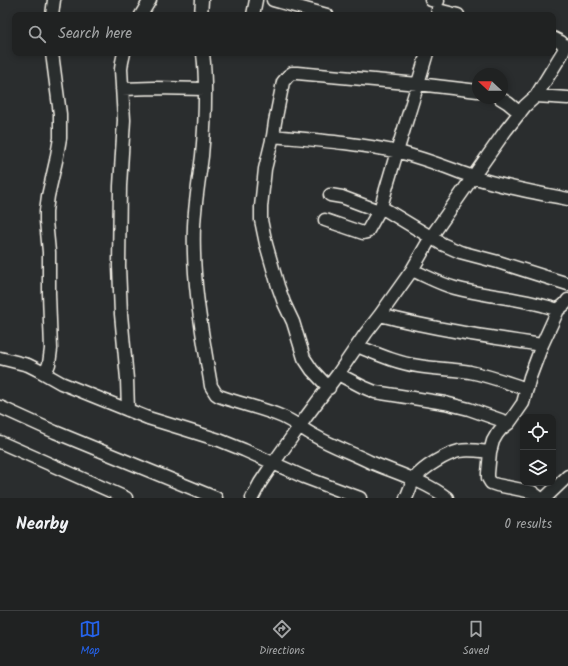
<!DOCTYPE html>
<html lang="en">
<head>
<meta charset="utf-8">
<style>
	:root { --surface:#202222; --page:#282a2a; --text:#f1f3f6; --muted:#a2a4a5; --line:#3d3f40; --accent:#2563eb }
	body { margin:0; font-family:Kalam,sans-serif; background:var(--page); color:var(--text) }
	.controls { position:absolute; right:12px; bottom:12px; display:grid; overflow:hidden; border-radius:8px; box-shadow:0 2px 6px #0003 }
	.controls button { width:36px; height:36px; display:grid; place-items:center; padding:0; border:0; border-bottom:1px solid var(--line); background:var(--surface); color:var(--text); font:20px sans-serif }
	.compass { position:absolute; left:472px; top:68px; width:36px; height:36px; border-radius:50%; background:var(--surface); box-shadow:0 2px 6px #0003; rotate:292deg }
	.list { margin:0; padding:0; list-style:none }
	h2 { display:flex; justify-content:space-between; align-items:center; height:52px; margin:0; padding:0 16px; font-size:17px }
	h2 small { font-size:13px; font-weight:400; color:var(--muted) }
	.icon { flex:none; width:22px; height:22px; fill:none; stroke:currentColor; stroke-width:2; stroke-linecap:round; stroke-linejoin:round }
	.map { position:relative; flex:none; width:568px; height:498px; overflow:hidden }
	.search { position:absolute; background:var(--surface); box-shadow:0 2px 6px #0003; left:12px; right:12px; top:12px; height:44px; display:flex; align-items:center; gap:10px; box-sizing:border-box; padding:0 14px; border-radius:8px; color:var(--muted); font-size:15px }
	.sheet { height:112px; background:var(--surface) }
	nav { display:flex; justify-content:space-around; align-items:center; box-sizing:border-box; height:56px; border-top:1px solid var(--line); background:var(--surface); font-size:11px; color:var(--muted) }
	nav a { display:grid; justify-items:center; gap:2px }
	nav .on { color:var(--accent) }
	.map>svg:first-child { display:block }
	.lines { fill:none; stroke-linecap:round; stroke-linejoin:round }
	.minor-casing { stroke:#f4f1e8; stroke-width:15 }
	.minor { stroke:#2a2d2e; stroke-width:12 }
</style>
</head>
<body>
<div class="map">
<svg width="568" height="498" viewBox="0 0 568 498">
	<rect width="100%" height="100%" fill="#2a2d2e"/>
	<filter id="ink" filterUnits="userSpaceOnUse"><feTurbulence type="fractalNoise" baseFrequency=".025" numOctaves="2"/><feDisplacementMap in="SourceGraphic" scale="8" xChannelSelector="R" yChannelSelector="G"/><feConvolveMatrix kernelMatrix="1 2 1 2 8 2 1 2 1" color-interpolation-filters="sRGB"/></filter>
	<g filter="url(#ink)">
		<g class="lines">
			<defs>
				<path id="minor" d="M 273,0 L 327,15
					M 431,0 L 438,1
					M 438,10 L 458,15
					M 52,15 L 54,0
					M 141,15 L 150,0
					M 201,15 L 202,0
					M 253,15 L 256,0
					M 124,53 L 122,62 L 121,69 L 124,120 L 120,186 L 119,266 L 121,314 L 127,379 L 128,410
					M 203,53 C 207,87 205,122 202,156 C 199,180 195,203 194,226 C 192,281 202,332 211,386 L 216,394 L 219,396 C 240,404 263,408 283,417 C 294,422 304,430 315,436 C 332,446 352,453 370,462 C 396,473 425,481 447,498
					M 427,53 C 412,105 395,155 381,207 L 442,244 L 460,252 L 498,262 L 568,284
					M 122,89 L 154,88 L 205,89
					M 536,96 L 568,98
					M 500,98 L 508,103 L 520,113
					M 273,136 C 315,140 357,143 398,152 C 424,158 448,168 473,177 C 504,187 536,193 568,199
					M 330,195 L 342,197 L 379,211
					M 325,220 L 363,233 L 367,232 L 381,207
					M 412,270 C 426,276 440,284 455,288 C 489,297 525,298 558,310
					M 380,315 C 433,329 488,337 542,345
					M 357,346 C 377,354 397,363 418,366 C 436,369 453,369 470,372 C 490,376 508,383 527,389
					M 0,358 L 28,365 L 38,370 L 61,383 L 128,410 L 148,418 L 184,429 L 219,440 L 244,450 L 304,477 L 360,498
					M 45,374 L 49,364 L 51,349 L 49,293 L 49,252 L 46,221 L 46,211 L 48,196 L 56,161 L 60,138 L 60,114 L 52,53
					M 338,374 L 363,387 L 375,392 L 445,403 L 469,409 L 509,423
					M 329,388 L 312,370 L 304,358 L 293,322 L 284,303 L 278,286 L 266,244 L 261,220 L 261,207 L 265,169 L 273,136 L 275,122 L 283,82 L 288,76 L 292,73 L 297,73 L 418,84 L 478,91
					M 0,407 L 55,432 L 216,498
					M 0,442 L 126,498
					M 252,498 L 260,483 L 270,468 L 306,417 L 338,374 L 366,333 L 380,315 L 412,270 L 431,237 L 475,174 L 506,130 L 525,106 L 536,96 L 563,52 L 565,47 L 561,42 L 553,38
					M 406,498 C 409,492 411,484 415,478 C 424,467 446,454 459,451 C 469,449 480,451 490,452
					M 540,498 L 532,492 L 497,485 L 491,483 L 488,478 L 488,473 L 490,452 L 493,441 L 497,434 L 501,429 L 509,423 L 514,416 L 523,403 L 530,377 L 542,345 L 558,310 L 565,304 L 568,300
					M 545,498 L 568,476"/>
			</defs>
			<use href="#minor" class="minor-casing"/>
			<use href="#minor" class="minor"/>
		</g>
	</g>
</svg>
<div class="controls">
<button><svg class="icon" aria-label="locate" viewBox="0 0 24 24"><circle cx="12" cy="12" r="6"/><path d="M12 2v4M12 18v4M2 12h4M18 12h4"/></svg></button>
<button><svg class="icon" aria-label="layers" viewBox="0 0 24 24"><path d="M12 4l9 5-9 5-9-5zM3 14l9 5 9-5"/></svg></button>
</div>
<svg class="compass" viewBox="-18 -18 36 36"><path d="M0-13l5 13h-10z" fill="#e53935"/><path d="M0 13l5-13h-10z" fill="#a2a4a5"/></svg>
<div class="search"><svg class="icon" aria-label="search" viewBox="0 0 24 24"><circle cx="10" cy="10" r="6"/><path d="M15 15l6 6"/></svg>Search here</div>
</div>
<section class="sheet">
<h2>Nearby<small>0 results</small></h2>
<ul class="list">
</ul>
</section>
<nav>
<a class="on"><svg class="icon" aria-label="map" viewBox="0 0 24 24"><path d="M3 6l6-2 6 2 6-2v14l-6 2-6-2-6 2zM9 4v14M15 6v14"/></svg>Map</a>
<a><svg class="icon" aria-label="directions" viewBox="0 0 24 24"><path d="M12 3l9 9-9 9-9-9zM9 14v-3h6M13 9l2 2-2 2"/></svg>Directions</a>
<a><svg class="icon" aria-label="saved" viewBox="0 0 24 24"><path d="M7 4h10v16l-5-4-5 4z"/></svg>Saved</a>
</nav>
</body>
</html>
